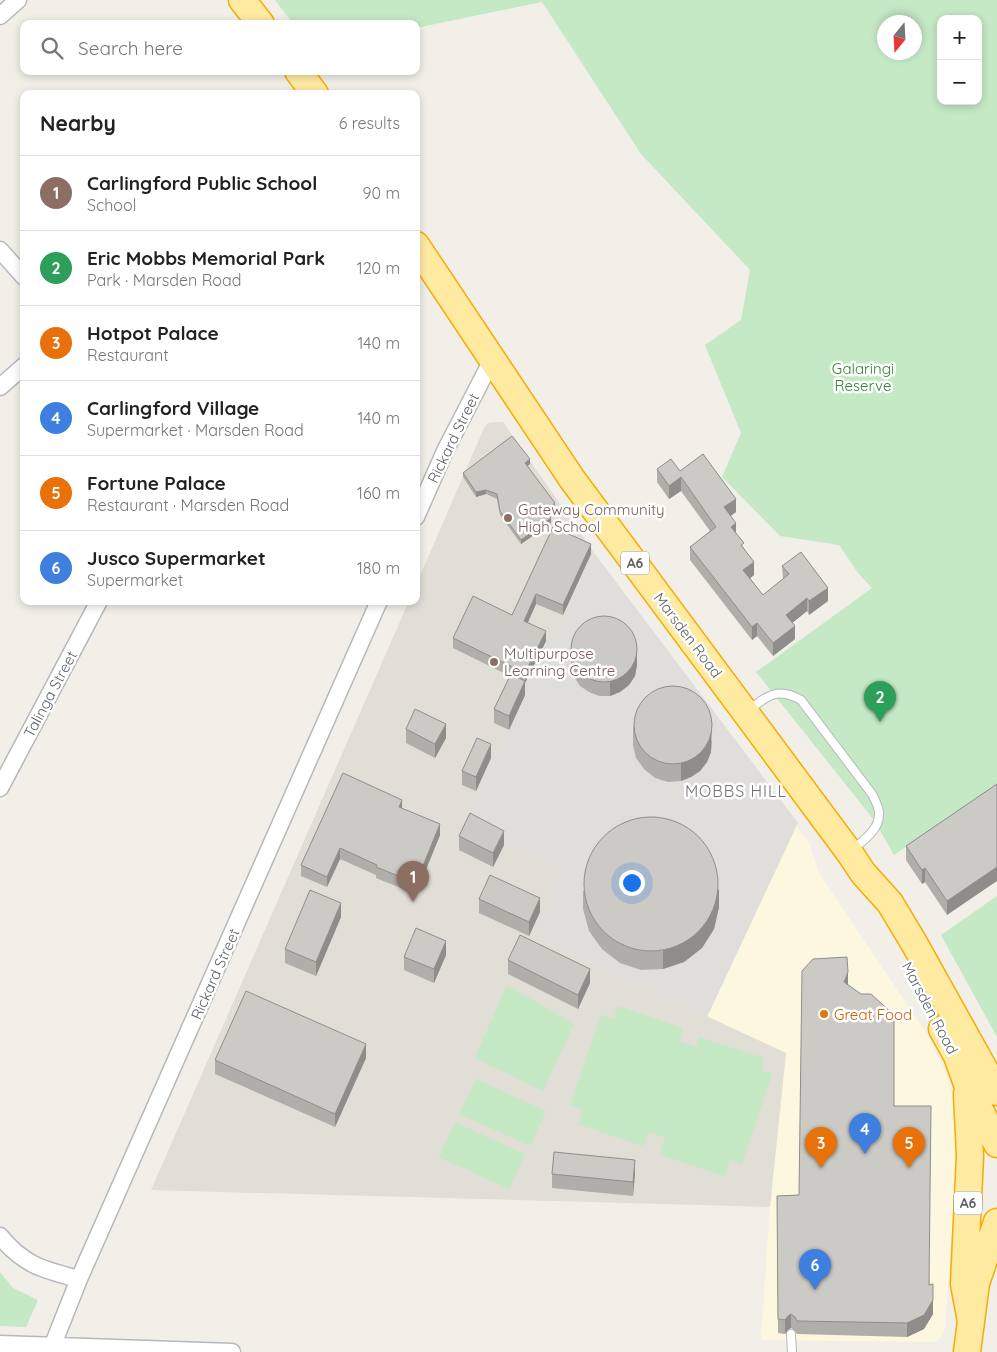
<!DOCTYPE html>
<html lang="en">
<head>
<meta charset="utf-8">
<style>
	:root { --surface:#fff; --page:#f2f2f2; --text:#222; --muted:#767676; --line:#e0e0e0; --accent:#ea4335 }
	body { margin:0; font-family:Quicksand,sans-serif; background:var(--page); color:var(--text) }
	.controls { position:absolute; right:15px; top:15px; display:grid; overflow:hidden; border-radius:10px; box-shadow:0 2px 8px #0003 }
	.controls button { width:45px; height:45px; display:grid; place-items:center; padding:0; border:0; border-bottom:1px solid var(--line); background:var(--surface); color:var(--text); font:25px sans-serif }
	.compass { position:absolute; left:877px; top:15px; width:45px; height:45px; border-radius:50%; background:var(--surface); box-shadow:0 2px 8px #0003; rotate:198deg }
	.you { position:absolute; left:631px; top:882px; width:18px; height:18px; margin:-12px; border:4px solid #fff; border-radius:50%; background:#1a73e8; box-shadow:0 0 0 8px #1a73e833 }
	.badge { display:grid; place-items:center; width:32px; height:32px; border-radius:50%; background:var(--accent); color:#fff; font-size:16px; font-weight:700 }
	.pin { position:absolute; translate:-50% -41px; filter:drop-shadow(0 1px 2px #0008) }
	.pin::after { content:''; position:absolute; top:26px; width:18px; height:15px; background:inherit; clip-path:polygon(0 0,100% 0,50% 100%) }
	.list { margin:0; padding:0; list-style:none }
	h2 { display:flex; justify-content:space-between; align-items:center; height:65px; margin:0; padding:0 20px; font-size:21px }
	h2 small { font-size:16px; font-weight:400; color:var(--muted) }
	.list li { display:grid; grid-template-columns:32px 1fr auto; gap:15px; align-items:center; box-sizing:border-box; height:75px; padding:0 20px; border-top:1px solid var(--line) }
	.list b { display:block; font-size:19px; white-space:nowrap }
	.list p { margin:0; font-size:16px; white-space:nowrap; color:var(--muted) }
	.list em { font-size:16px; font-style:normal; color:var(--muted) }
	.icon { flex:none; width:28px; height:28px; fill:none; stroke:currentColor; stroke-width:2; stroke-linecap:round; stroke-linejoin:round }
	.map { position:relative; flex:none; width:997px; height:1352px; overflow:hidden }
	.search { position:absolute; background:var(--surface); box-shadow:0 2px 8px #0003; left:20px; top:20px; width:400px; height:55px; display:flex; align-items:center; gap:12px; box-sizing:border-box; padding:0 18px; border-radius:10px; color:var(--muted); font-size:19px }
	.panel { position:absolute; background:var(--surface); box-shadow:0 2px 8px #0003; left:20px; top:90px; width:400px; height:515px; border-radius:10px }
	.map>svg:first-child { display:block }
	.commercial { fill:#fef7e0 }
	.industrial { fill:#e0deda }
	.education { fill:#e1ded6 }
	.green { fill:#c5e8c5; fill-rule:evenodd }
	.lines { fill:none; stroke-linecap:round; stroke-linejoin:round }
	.service-casing { stroke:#b5b8bc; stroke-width:10 }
	.minor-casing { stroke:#b5b8bc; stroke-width:19 }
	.trunk-casing { stroke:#f9ab00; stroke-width:29 }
	.service { stroke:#fff; stroke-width:8 }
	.minor { stroke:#fff; stroke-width:16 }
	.trunk { stroke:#feeaa1; stroke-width:26 }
	.wall { fill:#afaea9 }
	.shaded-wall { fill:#8f8d8a }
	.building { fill:#cccac5; stroke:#8f8d8a }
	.education-dot { fill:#8d6e63; stroke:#fff; stroke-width:2 }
	.food-dot { fill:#e8710a; stroke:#fff; stroke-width:2 }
	.labels { text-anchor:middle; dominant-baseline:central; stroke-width:5; stroke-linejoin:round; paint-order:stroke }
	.shield { fill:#fff; stroke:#8f9295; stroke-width:1 }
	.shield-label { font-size:14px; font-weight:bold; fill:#5f6368 }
	.park-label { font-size:15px; fill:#348238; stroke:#fff }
	.street-label { font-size:15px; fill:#5f6368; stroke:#fff }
	.education-label { font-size:15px; fill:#785e54; stroke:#fff; text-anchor:start }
	.food-label { font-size:15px; fill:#c56008; stroke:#fff; text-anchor:start }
	.neighbourhood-label { font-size:16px; letter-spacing:1px; fill:#70757a; stroke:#fff }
</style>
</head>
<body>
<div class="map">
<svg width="997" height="1352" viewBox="0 0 997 1352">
	<rect width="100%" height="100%" fill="#f1efe8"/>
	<path class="commercial" d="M 796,826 L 809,843 L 819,873 L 926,1033 L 945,1070 L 955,1104 L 957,1156 L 945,1327 L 942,1336 L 935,1342 L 761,1340 L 770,1207 L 786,1053 L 707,1017 Z"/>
	<path class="industrial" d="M 595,554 L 798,823 L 707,1017 L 534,936 L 465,820 Z"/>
	<path class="education" d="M 493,422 L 503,422 L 595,554 L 466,820 L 565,868 L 534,936 L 786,1053 L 770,1207 L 151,1190 L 409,601 L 416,601 L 416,585 L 484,428 L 488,423 Z"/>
	<path class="green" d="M 275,0 L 997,0 L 997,785 L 894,855 L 874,820 L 756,672 L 872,588 L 858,573 L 839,545 L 780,536 L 722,477 L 741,433 L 705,345 L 741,320 L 750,270 L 641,154 L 542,2 L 416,28 L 416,24 L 293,24 ZM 941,19 L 978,19 L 978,101 L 941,101 ZM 884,22 L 914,22 L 914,52 L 884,52 Z
		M 997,896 L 997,1037 L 941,935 Z
		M 507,985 L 574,1024 L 543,1091 L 475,1058 Z
		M 618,1006 L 683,1028 L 679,1041 L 696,1047 L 699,1037 L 764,1058 L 761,1070 L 772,1074 L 742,1164 L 730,1160 L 725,1176 L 660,1155 L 665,1137 L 648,1132 L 643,1146 L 578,1124 L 583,1109 L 570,1105 L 601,1015 L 613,1019 Z
		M 476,1079 L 546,1111 L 530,1146 L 459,1114 Z
		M 455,1122 L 525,1154 L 509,1189 L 439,1157 Z
		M 0,1272 L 13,1288 L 38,1300 L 26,1327 L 0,1326 Z"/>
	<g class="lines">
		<defs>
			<path id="service" d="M 749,710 C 768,695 778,687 801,700 L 872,794 C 875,800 879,807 879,813 C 880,829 864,840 853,849
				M 791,1334 L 792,1352"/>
			<path id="minor" d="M 0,16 L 18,0
				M 0,250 L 24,277
				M 0,387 L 24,366
				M 416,517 L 445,451 L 492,360
				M 0,788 L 99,601
				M 0,1236 C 23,1265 44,1270 79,1279
				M 0,1344 L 232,1352
				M 52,1347 L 79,1279 L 379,601"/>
			<path id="trunk" d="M 242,0 L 261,24
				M 298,71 L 315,94
				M 416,245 L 572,479 L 849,852 L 863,873 L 890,903 L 914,943 L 997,1092
				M 942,1029 L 957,1056 L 967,1084 L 997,1144
				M 967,1094 L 970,1156 L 964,1284 L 971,1321
				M 967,1352 L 976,1283 L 997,1222"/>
		</defs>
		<use href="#service" class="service-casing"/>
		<use href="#minor" class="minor-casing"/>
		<use href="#trunk" class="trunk-casing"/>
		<use href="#service" class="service"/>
		<use href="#minor" class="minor"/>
		<use href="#trunk" class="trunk"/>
	</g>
	<path class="wall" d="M 530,464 L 528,466 L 555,508 L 548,513 L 551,523 L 521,544 L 500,515 L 497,499 L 486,494 L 476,497 L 463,477 L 463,473 Z
		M 657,469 L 680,471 L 736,512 L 731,516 L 736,533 L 744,549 L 754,575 L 750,578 L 763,595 L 783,579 L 782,566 L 828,601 L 809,615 L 807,611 L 792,623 L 795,639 L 773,656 L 757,636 L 752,640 L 690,560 L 690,547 L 710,531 L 681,491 L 669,499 L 657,482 Z
		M 553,527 L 591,554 L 563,615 L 536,604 L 528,622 L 546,641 L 525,683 L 525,695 L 509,730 L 494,723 L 494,709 L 510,676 L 453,648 L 453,638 L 512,615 Z
		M 571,653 L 637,665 L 635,676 L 629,685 L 620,692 L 610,696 L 599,696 L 589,692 L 580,686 L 574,677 L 571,667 Z
		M 633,727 L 712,741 L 711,752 L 707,762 L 700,771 L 691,777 L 681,781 L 668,782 L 655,778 L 644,769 L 636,758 L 633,745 Z
		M 406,729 L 446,738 L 435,758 L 406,743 Z
		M 491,758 L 476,791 L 462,785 L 462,771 Z
		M 997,784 L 947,915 L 925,882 L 922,884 L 906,860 L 906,846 Z
		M 402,809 L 440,835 L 416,894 L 376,878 L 376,875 L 340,859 L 327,887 L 301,876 L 301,865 Z
		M 459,836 L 504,845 L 493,867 L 459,850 Z
		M 583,891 L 719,907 L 714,929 L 702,948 L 684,962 L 663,969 L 641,970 L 620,963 L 602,949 L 589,931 L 583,909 Z
		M 479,899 L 540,912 L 529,936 L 479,913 Z
		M 341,917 L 316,976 L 285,963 L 285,949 Z
		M 446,955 L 434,983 L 404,970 L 404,957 Z
		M 508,960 L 590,983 L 578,1009 L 508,974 Z
		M 848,984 L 894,1106 L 930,1285 L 933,1314 L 924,1329 L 907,1337 L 797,1334 L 795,1331 L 791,1328 L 788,1330 L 785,1334 L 778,1333 L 777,1196 L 799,1195 Z
		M 366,1058 L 335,1127 L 215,1074 L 215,1060 Z
		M 552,1174 L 635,1174 L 633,1196 L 552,1188 Z"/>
	<path class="shaded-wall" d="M 530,459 L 530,464 L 525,467 L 525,463 Z
		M 681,477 L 681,491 L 669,499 L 669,486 Z
		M 486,490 L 486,494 L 476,497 L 476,492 Z
		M 736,499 L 736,512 L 724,520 L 724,507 Z
		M 555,503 L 555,508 L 546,515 L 546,510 Z
		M 551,518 L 551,523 L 521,544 L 521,540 Z
		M 736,523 L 736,536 L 731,527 Z
		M 591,544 L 591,554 L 563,615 L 563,605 Z
		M 754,562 L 754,575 L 743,584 L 743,570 Z
		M 828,588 L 828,601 L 809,615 L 809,601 Z
		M 536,594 L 536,604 L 524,631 L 524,621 Z
		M 807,598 L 807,611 L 786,628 L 786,615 Z
		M 757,623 L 757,636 L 752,640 L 752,627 Z
		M 795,626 L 795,639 L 773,656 L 773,643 Z
		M 546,631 L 546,641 L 525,683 L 525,673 Z
		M 637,651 L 637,665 L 635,676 L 629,685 L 620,692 L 610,696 L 610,682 Z
		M 525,681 L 525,695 L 509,730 L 509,716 Z
		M 712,722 L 711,752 L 707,762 L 700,771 L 691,777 L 681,781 L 681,763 Z
		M 446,724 L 446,738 L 435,758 L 435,744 Z
		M 491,744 L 491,758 L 476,791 L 476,777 Z
		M 402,800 L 402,811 L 399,807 Z
		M 440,824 L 440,835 L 416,894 L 416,883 Z
		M 504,831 L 504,845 L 493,867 L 493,853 Z
		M 340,848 L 340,859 L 327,887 L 327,877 Z
		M 997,867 L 997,881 L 947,915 L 947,901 Z
		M 925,868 L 925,882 L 922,884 L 922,870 Z
		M 719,889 L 719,907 L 714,929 L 702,948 L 684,962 L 663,969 L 663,951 Z
		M 540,898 L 540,912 L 529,936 L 529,922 Z
		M 341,903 L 341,917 L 316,976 L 316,962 Z
		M 446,941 L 446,955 L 434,983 L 434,969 Z
		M 590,969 L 590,983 L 578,1009 L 578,995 Z
		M 848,972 L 848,986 L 844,982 Z
		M 366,1044 L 366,1058 L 335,1127 L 335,1114 Z
		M 635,1160 L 635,1174 L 633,1196 L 633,1182 Z
		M 933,1284 L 933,1314 L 924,1329 L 907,1337 L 907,1323 Z
		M 791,1314 L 791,1328 L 788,1330 L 785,1334 L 785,1320 L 788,1316 Z"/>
	<path class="building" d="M 512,436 L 530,459 L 525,463 L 555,503 L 546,510 L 551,518 L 521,540 L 500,511 L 497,494 L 486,490 L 476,492 L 463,473 Z
		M 703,454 L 736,499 L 724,507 L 736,523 L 731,527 L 744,543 L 741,545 L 754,562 L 743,570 L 763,595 L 789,574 L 782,566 L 801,552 L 828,588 L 809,601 L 807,598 L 786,615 L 795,626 L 773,643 L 757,623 L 752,627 L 690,547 L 716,527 L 681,477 L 669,486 L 657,469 L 671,459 L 680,471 Z
		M 553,527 L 591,544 L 563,605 L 536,594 L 524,621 L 546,631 L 525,673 L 453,638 L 473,596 L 512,615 Z
		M571 649a33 33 0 1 1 66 0a33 33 0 1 1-66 0Z
		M 511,674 L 525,681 L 509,716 L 494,709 Z
		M634 725a39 39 0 1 1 78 0a39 39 0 1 1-78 0Z
		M 415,709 L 446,724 L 435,744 L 406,729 Z
		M 477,738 L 491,744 L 476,777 L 462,771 Z
		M 343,773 L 402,800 L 399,807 L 440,824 L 416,883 L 376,867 L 377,865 L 340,848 L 327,877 L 301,865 Z
		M 997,784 L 997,867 L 947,901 L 925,868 L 922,870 L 906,846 Z
		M 470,813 L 504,831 L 493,853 L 459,836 Z
		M584 884a67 67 0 1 1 134 0a67 67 0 1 1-134 0Z
		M 490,875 L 540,898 L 529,922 L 479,899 Z
		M 310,890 L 341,903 L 316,962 L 285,949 Z
		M 416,928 L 446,941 L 434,969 L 404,957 Z
		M 520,935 L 590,969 L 578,995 L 508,960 Z
		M 847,957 L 848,972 L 844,982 L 861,994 L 871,994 L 894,1015 L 894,1106 L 931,1106 L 929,1285 L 933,1284 L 933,1300 L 924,1315 L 907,1323 L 797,1321 L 795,1317 L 791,1314 L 788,1316 L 785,1320 L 778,1319 L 777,1196 L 799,1195 L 802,971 L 813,959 Z
		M 246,991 L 366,1044 L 335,1114 L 215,1060 Z
		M 554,1152 L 635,1160 L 633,1182 L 552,1174 Z"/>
	<g class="education-dot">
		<circle cx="508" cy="518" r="5"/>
		<circle cx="494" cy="662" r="5"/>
	</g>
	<circle class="food-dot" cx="824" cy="1014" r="5"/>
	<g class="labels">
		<g class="shield">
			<rect x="621" y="551.5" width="28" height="23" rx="4"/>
			<rect x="954" y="1191.5" width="28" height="23" rx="4"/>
		</g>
		<g class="shield-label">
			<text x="635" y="563">A6</text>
			<text x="968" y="1203">A6</text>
		</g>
		<g class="park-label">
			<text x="863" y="368">Galaringi<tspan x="863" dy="17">Reserve</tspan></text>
		</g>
		<g class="street-label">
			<text transform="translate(453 438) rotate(-64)">Rickard Street</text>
			<text transform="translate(688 635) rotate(53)">Marsden Road</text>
			<text transform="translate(50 694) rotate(-62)">Talinga Street</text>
			<text transform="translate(215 974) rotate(-66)">Rickard Street</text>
			<text transform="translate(930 1008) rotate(62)">Marsden Road</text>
		</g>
		<g class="education-label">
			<text x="518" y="509">Gateway Community<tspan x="518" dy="17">High School</tspan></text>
			<text x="504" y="653">Multipurpose<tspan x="504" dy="17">Learning Centre</tspan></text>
		</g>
		<g class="food-label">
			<text x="834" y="1014">Great Food</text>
		</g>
		<g class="neighbourhood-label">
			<text x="736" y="791">MOBBS HILL</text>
		</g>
	</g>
</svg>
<div class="controls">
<button>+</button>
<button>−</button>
</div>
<svg class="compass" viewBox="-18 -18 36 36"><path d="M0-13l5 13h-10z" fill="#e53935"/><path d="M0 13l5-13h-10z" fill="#767676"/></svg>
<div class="you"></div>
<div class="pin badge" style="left:413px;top:902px;background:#8d6e63">1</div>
<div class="pin badge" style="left:880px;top:722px;background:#2e9e5b">2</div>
<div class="pin badge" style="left:821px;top:1168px;background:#e8710a">3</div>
<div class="pin badge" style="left:865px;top:1154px;background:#3f7fe0">4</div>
<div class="pin badge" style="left:909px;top:1168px;background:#e8710a">5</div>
<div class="pin badge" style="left:815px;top:1290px;background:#3f7fe0">6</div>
<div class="search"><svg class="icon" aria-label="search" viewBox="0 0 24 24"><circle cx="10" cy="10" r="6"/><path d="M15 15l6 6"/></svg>Search here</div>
<section class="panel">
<h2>Nearby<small>6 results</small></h2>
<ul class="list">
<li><span class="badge" style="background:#8d6e63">1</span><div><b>Carlingford Public School</b><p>School</p></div><em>90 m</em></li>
<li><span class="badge" style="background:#2e9e5b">2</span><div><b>Eric Mobbs Memorial Park</b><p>Park · Marsden Road</p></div><em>120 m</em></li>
<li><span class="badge" style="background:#e8710a">3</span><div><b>Hotpot Palace</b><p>Restaurant</p></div><em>140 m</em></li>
<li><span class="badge" style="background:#3f7fe0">4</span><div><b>Carlingford Village</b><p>Supermarket · Marsden Road</p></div><em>140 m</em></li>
<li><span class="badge" style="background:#e8710a">5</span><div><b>Fortune Palace</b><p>Restaurant · Marsden Road</p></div><em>160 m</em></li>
<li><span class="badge" style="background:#3f7fe0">6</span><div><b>Jusco Supermarket</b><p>Supermarket</p></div><em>180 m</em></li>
</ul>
</section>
</div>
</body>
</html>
